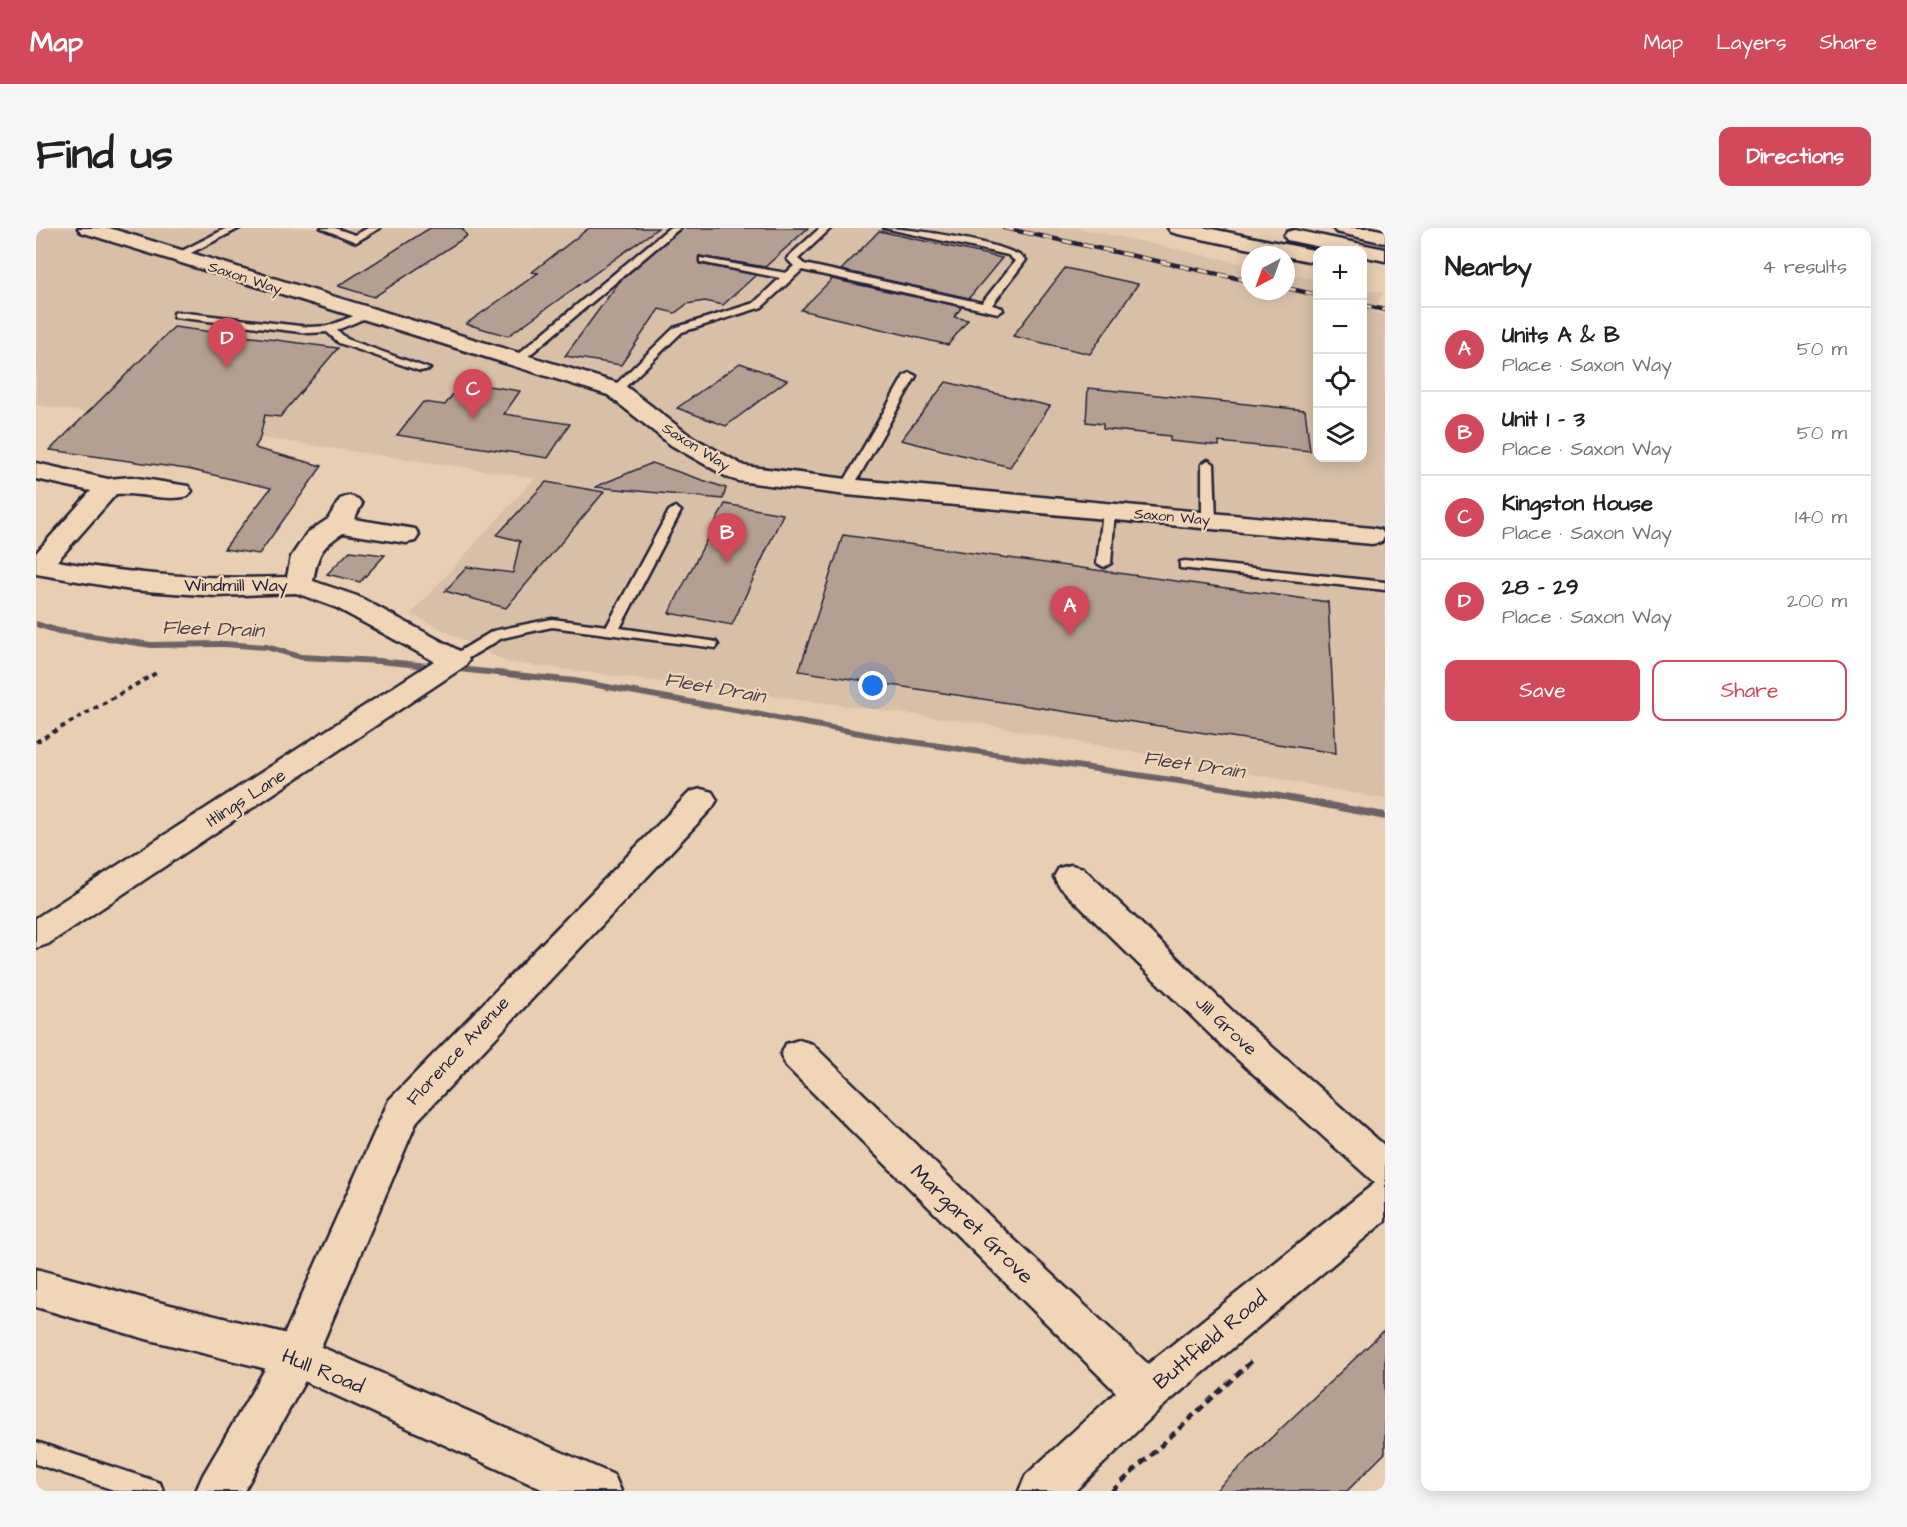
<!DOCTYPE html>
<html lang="en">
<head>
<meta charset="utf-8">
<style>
	:root { --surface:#fff; --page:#f6f6f6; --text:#202124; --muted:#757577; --line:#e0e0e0; --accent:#d1495b }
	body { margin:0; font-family:"Architects Daughter",sans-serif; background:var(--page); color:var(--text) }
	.controls { position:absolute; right:18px; top:18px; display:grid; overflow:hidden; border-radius:12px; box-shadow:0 3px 15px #0003 }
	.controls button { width:54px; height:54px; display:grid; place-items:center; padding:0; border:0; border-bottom:2px solid var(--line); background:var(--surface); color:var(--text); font:30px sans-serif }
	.compass { position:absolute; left:1205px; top:18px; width:54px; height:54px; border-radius:50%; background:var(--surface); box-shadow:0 3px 15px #0003; rotate:221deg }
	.you { position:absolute; left:837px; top:458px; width:21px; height:21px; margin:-15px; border:4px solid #fff; border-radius:50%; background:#1a73e8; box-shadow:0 0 0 9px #1a73e833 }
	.badge { display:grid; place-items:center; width:39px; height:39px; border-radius:50%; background:var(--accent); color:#fff; font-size:20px; font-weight:700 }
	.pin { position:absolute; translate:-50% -50px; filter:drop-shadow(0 2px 3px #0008) }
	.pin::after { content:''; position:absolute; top:32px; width:21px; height:18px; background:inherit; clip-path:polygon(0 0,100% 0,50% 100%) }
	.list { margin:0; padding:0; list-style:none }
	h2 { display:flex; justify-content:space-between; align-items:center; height:78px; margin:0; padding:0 24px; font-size:26px }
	h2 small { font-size:20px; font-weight:400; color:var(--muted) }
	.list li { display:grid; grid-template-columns:39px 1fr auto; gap:18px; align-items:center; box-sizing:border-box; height:84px; padding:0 24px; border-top:2px solid var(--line) }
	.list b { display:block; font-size:22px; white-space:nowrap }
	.list p { margin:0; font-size:20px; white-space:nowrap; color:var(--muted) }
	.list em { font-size:20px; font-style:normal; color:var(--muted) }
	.actions { display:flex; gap:12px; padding:18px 24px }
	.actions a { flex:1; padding:14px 0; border:2px solid var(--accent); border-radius:12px; text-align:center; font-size:21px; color:var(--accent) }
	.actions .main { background:var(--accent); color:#fff }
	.icon { flex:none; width:33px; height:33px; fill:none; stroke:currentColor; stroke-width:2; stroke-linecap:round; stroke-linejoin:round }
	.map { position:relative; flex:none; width:1349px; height:1263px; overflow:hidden; border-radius:12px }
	header { display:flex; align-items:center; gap:36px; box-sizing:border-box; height:84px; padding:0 30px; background:var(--accent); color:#fff }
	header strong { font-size:28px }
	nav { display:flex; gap:33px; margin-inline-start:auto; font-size:21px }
	.intro { display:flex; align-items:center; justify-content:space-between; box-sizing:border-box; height:144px; padding:0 36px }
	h1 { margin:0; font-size:42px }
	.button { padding:15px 27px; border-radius:12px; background:var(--accent); color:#fff; font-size:21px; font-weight:700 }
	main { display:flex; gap:36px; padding:0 36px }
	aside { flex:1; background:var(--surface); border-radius:12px; box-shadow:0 3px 15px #0003 }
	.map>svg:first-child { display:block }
	.built { fill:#d8c0a8 }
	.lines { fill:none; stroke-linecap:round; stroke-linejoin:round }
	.stream { fill:#6c6368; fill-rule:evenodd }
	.building { fill:#b3a092; stroke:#22223b; stroke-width:1.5 }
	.lane-casing { stroke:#22223b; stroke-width:5 }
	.street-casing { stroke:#22223b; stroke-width:5 }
	.secondary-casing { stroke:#22223b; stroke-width:5 }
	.highway-casing { stroke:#22223b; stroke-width:5 }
	.path-far1 { stroke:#22223b; stroke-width:4; stroke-dasharray:5 4.5; stroke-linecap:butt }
	.path { stroke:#22223b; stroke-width:4.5; stroke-dasharray:8 5; stroke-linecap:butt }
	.lane { fill:#f0d5b7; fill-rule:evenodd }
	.street { fill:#f0d5b7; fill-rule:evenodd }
	.secondary { fill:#f0d5b7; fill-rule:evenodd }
	.highway { fill:#f0d5b7; fill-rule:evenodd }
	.rail-casing { stroke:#22223b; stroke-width:4.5 }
	.rail { stroke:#f0d5b7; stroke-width:3; stroke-dasharray:10; stroke-linecap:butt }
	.labels { text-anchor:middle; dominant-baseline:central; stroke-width:4.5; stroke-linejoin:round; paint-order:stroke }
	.far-street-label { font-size:15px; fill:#22223b; stroke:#f0d5b7 }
	.street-label { font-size:18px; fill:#22223b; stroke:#f0d5b7 }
	.water-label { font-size:20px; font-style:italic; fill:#474352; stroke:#f0d5b7 }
	.near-street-label { font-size:21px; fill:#22223b; stroke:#f0d5b7 }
</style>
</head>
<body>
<header>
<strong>Map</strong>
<nav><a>Map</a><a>Layers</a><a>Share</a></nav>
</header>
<div class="intro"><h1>Find us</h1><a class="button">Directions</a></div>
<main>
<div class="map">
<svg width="1349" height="1263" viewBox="0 0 1349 1263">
	<rect width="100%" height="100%" fill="#e8ceb2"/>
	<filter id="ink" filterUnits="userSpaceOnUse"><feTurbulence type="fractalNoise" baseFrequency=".0167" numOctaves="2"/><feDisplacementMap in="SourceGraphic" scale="12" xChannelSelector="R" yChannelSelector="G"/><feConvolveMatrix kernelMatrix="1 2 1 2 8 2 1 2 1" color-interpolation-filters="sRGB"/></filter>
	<g filter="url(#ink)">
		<path class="built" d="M 0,0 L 1042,0 L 1214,37 L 1214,63 L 1250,63 L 1250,45 L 1281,51 L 1282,230 L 1326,230 L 1327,61 L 1347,65 L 1337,84 L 1349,87 L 1349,571 L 942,495 L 471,434 L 375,386 L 499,250 L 0,177 Z"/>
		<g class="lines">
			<path class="stream" d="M 0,393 L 23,400 L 115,414 L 187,413 L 231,416 L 265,426 L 343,430 L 539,450 L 856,508 L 1238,564 L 1349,584 L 1349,592 L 1238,570 L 856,514 L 539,456 L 343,436 L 265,432 L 230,422 L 187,419 L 115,420 L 22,406 L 0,399 Z"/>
		</g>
		<path class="building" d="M 394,0 L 426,0 L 431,8 L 338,69 L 302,58 Z
			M 553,0 L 622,0 L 472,108 L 430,96 L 502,45 L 496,44 Z
			M 646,0 L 772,0 L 729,39 L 663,28 L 664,36 L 720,47 L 687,77 L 669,73 L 651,76 L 639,85 L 623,81 L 585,137 L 529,128 L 583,54 Z
			M 843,3 L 966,30 L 933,70 L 805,42 Z
			M 1029,40 L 1102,56 L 1054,126 L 977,108 Z
			M 796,51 L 926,79 L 918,89 L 932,92 L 912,117 L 765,82 Z
			M 138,99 L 302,120 L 244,189 L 229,187 L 223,213 L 219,219 L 222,221 L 286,238 L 223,326 L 188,321 L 235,260 L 151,241 L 14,222 Z
			M 704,135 L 751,152 L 690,198 L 641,180 Z
			M 426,154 L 484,163 L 468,186 L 534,196 L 512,230 L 361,207 L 387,174 L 409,177 Z
			M 910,154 L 1014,178 L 974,239 L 865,212 Z
			M 1052,160 L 1269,182 L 1274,223 L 1183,214 L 1183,218 L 1134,213 L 1134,208 L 1067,201 L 1067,196 L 1050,194 Z
			M 616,235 L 690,260 L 687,271 L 559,259 Z
			M 510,254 L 568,264 L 470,380 L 409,363 L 431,339 L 477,345 L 484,313 L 461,307 Z
			M 689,276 L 747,286 L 696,397 L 633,385 Z
			M 807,307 L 1292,374 L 1300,525 L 763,443 Z
			M 314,323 L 349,327 L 324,354 L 291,346 Z
			M 1349,1102 L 1349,1225 L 1311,1263 L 1179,1263 Z"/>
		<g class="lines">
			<defs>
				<path id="lane" d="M 191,0 L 204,0 L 145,30 L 136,28 Z
					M 285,0 L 299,0 L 319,7 L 332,0 L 344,0 L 320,14 Z
					M 633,0 L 644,0 L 484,135 L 476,135 L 476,131 Z
					M 784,0 L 795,0 L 762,31 L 768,36 L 946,75 L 979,33 L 972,27 L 848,0 C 874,0 974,15 990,32 L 956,77 L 966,80 L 967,82 L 962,85 L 766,42 L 726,79 L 646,104 L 584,164 L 576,164 L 576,160 L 638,100 L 718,75 L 744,50 L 664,34 L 664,30 L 750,45 L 758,38 L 751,31 L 752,29 Z
					M 142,84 L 273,99 L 292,98 L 328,84 L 333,87 L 332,89 L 301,102 L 311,111 L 394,141 L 384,143 L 303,115 L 291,104 L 273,105 L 138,89 L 138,85 Z
					M 874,145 L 880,148 L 817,259 L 811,263 L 807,262 L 805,259 L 868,148 Z
					M 1172,232 L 1178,236 L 1180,293 L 1173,297 L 1166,293 L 1166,236 Z
					M 639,279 L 645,283 L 584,400 L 675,413 L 680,414 L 682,417 L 680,420 L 516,399 L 466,410 L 424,435 L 414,435 L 412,432 L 414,429 L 457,403 L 516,391 L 571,398 L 633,283 Z
					M 1073,279 L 1079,283 L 1075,335 L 1068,339 L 1061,335 L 1067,283 Z
					M 1149,333 L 1349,354 L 1349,362 L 1144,340 L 1144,334 Z
					M 0,1214 L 116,1252 L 124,1255 L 127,1263 L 81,1263 L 0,1236 Z"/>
				<path id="street" d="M 42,0 L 73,0 L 588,157 L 653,207 L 708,238 L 811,251 L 1336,300 L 1345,302 L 1349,308 L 1345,314 L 1336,316 L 811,267 L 702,253 L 693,250 L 635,217 L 572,167 L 45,4 Z
					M 0,235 L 72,251 L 95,249 L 152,258 L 156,263 L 152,268 C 129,274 103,264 80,266 L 21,333 C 101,347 170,352 251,349 L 255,329 L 271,305 L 292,291 L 304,271 L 313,268 L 322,271 L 326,276 L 318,291 L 379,301 L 383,307 L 379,313 L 370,315 L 307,305 C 284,320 282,326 277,353 L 321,368 L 429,426 L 433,432 L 429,438 L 12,716 L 0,720 L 0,690 L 398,433 L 301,380 L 260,365 L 180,368 L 95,362 L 0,346 L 0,325 L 55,263 L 0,251 Z
					M 665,561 L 676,564 L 681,572 L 676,580 L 381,893 L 275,1142 L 208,1263 L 160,1263 L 167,1247 L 245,1114 L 353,872 L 654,564 Z
					M 1035,637 L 1047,640 L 1208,794 L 1349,918 L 1349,993 L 1126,1179 L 1039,1263 L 983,1263 L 990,1247 L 1080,1164 L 750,838 L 745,827 L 750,816 L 763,812 L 776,816 L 971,1005 L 1112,1136 L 1339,955 L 1182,814 L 1023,658 L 1018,649 L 1023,640 Z"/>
				<path id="secondary" d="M 1297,0 L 1335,0 L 1349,3 L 1349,15 L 1300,4 Z
					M 0,1041 L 110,1071 L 260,1108 L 578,1247 L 585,1263 L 510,1263 L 255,1147 L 110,1111 L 0,1079 Z"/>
				<path id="highway" d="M 1132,0 L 1171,0 L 1282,23 L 1282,35 L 1142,6 L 1135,4 Z
					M 1258,2 L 1349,21 L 1349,33 L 1326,28 L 1326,22 L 1298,22 L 1251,12 L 1248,8 L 1251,4 Z"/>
			</defs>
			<use href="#lane" class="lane-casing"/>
			<use href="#street" class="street-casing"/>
			<use href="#secondary" class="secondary-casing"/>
			<use href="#highway" class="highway-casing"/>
			<path class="path-far1" d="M 0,514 L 122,444"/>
			<path class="path" d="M 1076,1263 L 1218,1131"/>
			<use href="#lane" class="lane"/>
			<use href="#street" class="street"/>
			<use href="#secondary" class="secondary"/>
			<use href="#highway" class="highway"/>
			<defs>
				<path id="rail" d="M 968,0 L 1214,53
					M 1250,60 L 1282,67
					M 1326,77 L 1349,82"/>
			</defs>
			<use href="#rail" class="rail-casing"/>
			<use href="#rail" class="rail"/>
		</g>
	</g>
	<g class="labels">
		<g class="far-street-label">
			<text transform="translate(209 50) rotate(18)">Saxon Way</text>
			<text transform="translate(660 219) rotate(32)">Saxon Way</text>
			<text transform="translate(1136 289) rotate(5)">Saxon Way</text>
		</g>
		<g class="street-label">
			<text x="200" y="357">Windmill Way</text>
			<text transform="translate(210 570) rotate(-33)">Itlings Lane</text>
			<text transform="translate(1190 798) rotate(43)">Jill Grove</text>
			<text transform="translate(422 823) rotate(-47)">Florence Avenue</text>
		</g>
		<g class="water-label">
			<text transform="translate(177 401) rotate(2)">Fleet Drain</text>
			<text transform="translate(679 460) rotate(10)">Fleet Drain</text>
			<text transform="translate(1158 537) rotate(8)">Fleet Drain</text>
		</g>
		<g class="near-street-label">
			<text transform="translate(936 996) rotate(44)">Margaret Grove</text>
			<text transform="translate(1174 1112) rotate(-40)">Buttfield Road</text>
			<text transform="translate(287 1143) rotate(22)">Hull Road</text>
		</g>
	</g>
</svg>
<div class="controls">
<button>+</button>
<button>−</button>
<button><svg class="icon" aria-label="locate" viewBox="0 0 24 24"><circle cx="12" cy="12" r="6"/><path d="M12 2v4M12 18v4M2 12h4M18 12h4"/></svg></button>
<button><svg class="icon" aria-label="layers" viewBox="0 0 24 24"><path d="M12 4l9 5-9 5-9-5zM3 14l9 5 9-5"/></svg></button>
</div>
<svg class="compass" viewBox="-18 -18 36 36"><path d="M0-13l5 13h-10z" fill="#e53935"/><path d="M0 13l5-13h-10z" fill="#757577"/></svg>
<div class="you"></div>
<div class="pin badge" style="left:1034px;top:408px">A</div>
<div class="pin badge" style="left:691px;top:335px">B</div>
<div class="pin badge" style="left:437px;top:191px">C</div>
<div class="pin badge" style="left:191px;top:140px">D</div>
</div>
<aside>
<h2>Nearby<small>4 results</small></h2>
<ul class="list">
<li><span class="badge">A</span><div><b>Units A &amp; B</b><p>Place · Saxon Way</p></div><em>50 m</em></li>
<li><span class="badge">B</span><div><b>Unit 1 - 3</b><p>Place · Saxon Way</p></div><em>50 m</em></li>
<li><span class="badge">C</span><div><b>Kingston House</b><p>Place · Saxon Way</p></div><em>140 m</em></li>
<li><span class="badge">D</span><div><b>28 - 29</b><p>Place · Saxon Way</p></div><em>200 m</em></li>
</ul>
<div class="actions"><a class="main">Save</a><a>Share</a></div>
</aside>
</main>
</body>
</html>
